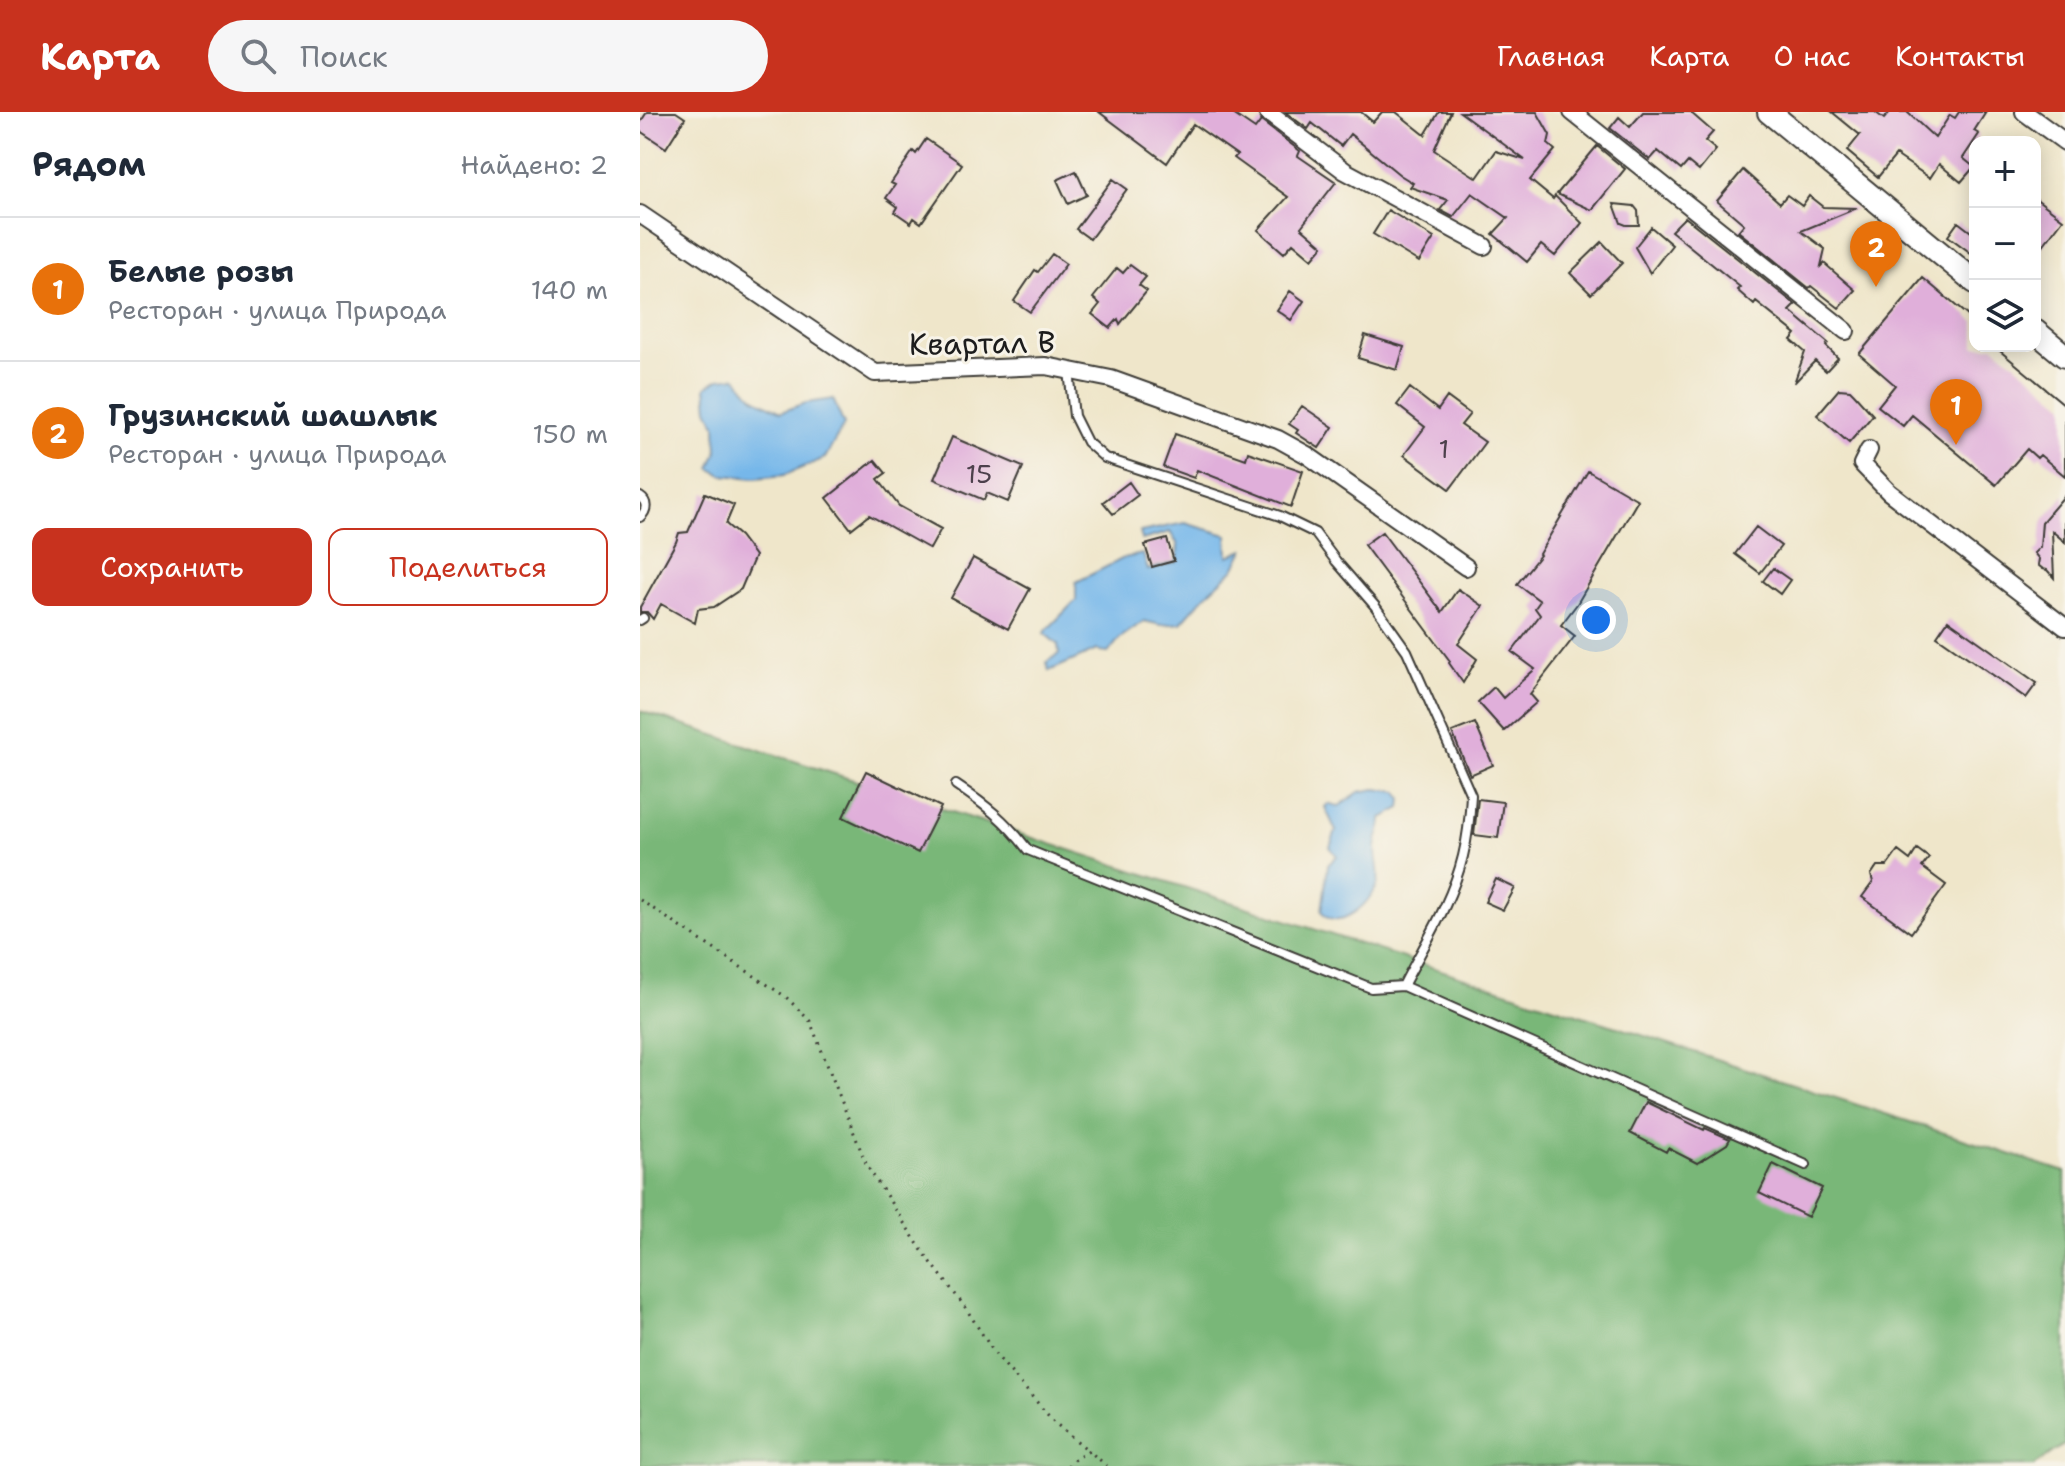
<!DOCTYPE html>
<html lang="ru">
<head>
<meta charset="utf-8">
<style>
	:root { --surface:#fff; --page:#f6f6f7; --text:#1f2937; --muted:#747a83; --line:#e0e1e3; --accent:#c8321e }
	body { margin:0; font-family:"Shantell Sans",sans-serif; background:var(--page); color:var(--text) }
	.controls { position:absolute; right:24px; top:24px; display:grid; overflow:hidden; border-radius:16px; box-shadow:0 4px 20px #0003 }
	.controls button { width:72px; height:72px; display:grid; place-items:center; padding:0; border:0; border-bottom:2px solid var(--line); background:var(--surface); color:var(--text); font:40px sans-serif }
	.you { position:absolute; left:956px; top:508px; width:28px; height:28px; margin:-20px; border:6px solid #fff; border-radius:50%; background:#1a73e8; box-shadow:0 0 0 12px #1a73e833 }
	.badge { display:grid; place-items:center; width:52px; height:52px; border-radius:50%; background:var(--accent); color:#fff; font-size:26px; font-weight:700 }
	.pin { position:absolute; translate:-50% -66px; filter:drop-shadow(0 2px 4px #0008) }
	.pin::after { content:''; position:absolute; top:42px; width:28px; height:24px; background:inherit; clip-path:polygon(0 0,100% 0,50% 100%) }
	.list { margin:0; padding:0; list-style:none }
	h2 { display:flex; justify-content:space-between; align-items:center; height:104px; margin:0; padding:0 32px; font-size:34px }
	h2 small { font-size:26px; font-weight:400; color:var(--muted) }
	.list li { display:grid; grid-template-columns:52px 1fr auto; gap:24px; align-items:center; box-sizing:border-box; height:144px; padding:0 32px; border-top:2px solid var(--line) }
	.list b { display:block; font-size:30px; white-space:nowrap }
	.list p { margin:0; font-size:26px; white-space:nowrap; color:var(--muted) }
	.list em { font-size:26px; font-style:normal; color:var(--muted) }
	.actions { display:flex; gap:16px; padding:24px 32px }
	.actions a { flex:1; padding:18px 0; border:2px solid var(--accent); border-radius:16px; text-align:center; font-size:28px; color:var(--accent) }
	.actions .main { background:var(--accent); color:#fff }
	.icon { flex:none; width:44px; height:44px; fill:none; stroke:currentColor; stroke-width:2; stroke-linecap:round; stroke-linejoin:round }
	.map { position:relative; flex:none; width:1425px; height:1354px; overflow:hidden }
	header { display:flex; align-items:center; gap:48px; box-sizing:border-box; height:112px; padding:0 40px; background:var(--accent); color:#fff }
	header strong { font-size:38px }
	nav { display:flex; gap:44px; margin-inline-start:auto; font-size:28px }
	.search { width:560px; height:72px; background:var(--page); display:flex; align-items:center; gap:20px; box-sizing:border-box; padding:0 28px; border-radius:44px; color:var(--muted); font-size:30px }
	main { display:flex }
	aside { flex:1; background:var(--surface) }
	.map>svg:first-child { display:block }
	.forest { fill:#79b778; stroke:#4a6a4a; stroke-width:2 }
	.water { fill:#76b7ea; stroke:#496a83; stroke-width:2 }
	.building { fill:#e0afda }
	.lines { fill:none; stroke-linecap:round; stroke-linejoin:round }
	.service-casing { stroke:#3c3a36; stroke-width:12 }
	.minor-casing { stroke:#3c3a36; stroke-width:20 }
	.secondary-casing { stroke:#3c3a36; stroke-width:26 }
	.path { stroke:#3c3a36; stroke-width:3; stroke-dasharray:2 6; stroke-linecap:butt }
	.service { stroke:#fff; stroke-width:8 }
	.minor { stroke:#fff; stroke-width:16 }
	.secondary { stroke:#fff; stroke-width:22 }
	.labels { text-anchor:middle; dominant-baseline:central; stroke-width:6; stroke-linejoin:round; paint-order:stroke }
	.number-label { font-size:26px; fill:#4d414c }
	.street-label { font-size:30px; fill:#1c1c1c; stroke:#f7f3e8 }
</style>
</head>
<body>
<header>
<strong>Карта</strong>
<div class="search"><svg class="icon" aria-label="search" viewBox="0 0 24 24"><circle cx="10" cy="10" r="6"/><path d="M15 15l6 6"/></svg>Поиск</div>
<nav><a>Главная</a><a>Карта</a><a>О нас</a><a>Контакты</a></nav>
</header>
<main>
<aside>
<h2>Рядом<small>Найдено: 2</small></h2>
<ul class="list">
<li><span class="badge" style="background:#e8710a">1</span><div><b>Белые розы</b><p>Ресторан · улица Природа</p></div><em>140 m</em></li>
<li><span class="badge" style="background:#e8710a">2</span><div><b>Грузинский шашлык</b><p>Ресторан · улица Природа</p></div><em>150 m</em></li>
</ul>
<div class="actions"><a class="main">Сохранить</a><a>Поделиться</a></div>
</aside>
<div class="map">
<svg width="1425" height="1354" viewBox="0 0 1425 1354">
	<rect width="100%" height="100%" fill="#f7f3e8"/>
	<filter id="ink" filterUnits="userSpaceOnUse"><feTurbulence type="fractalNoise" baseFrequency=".0125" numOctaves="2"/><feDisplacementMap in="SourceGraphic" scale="16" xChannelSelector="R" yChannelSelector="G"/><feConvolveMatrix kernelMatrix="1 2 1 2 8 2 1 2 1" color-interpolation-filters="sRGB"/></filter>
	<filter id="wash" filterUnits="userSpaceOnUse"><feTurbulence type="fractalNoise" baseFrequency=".006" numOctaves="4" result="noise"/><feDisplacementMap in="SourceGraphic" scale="32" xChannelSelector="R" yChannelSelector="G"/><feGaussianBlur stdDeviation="1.8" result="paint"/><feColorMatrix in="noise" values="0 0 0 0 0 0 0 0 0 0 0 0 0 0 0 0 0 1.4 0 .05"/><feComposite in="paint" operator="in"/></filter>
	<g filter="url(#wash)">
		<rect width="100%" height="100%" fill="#efe6ca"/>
		<path class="forest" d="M 0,599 L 1425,1060 L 1425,1332 L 1393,1354 L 0,1354 Z"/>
		<path class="water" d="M 96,265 L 113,285 L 141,300 L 166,291 L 193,287 L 204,313 L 185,346 L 145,363 L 115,366 L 82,363 L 70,356 L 77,340 L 76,313 L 68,297 L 66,275 L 79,267 Z
			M 545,411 L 587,423 L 588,444 L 604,438 L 594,457 L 564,485 L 541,511 L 521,513 L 504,509 L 480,526 L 468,541 L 457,538 L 409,559 L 407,550 L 419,542 L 418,533 L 404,521 L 436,488 L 436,470 L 484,446 L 503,442 L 508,458 L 537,450 L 538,433 L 530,420 L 502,428 L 500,420 Z
			M 736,677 L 758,680 L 762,687 L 761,696 L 742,706 C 742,718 736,726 736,738 C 736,748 740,760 738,770 C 734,789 697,823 682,799 L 688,753 L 697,744 L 690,735 L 696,719 L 685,695 L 688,692 L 698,695 L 719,680 Z"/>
		<g id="blocks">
			<path class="building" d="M 7,0 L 36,0 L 45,6 L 26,36 L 0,19 L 0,11 Z
				M 459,0 L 590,0 L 615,17 L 621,9 L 660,39 L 658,44 L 696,70 L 661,115 L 683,134 L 672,147 L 653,131 L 644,141 L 618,118 L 648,85 L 594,46 L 597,43 L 553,12 L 527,51 Z
				M 645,0 L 721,0 L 733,10 L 742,0 L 756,0 L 785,23 L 799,0 L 811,0 L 794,38 L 837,66 L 856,39 L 885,48 L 820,0 L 897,0 L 910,23 L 908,32 L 915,38 L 890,68 L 913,87 L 915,84 L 942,111 L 915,144 L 901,133 L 887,150 L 853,122 L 868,106 L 832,81 L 813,105 L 800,98 L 808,88 L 770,75 L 773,71 L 760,63 L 710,22 L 701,34 L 672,11 L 668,17 Z
				M 1003,0 L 1050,0 L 1073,20 L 1065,29 L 1076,38 L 1059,59 L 1048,50 L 1041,58 L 1018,39 L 1010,48 L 970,16 L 979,5 L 990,15 Z
				M 1192,0 L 1235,0 L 1244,7 L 1250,0 L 1267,0 L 1295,26 L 1310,3 L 1315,6 L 1319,0 L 1346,0 L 1334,19 L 1339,22 L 1323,46 L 1334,55 L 1321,70 L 1299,52 L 1290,66 L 1256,43 L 1238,65 L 1207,39 L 1220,23 Z
				M 286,27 L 322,52 L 281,111 L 274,106 L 271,111 L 255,100 L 258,95 L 246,86 L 255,73 L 251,71 L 273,39 L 276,42 Z
				M 957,34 L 985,57 L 952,98 L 917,82 Z
				M 1103,58 L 1140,91 L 1147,83 L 1162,94 L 1169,84 L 1183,95 L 1217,96 L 1161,119 L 1185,137 L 1181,154 L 1184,151 L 1215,178 L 1199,196 L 1171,174 L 1169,176 L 1098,119 L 1104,112 L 1077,89 Z
				M 436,59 L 447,83 L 428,92 L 417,68 Z
				M 473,67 L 487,77 L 450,127 L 436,117 Z
				M 1395,86 L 1423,107 L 1395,144 Z
				M 974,92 L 994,94 L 998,99 L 999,113 L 986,113 L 981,111 Z
				M 748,98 L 794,126 L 779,150 L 733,122 Z
				M 1045,105 L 1156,193 L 1150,199 L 1188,231 L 1186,234 L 1198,246 L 1186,259 L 1175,249 L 1154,271 L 1165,240 L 1151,228 L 1156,222 L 1116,190 L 1114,193 L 1097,178 L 1100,175 L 1031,119 Z
				M 1318,110 L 1335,123 L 1335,144 L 1308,124 Z
				M 1011,115 L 1032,133 L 1010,161 L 995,135 Z
				M 962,130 L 982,151 L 951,182 L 930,161 Z
				M 412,142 L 426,152 L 390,200 L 374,189 L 395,158 L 398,160 Z
				M 490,153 L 506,165 L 499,173 L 507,179 L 480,212 L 478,207 L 470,216 L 452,202 L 460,192 L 453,186 L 477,156 L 483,161 Z
				M 1283,166 L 1335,210 L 1335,234 L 1354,234 L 1425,293 L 1425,364 L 1400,343 L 1397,346 L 1387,337 L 1356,373 L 1272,303 L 1263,314 L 1238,294 L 1255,273 L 1219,242 Z
				M 650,179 L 664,189 L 651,208 L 637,198 Z
				M 725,223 L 764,235 L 757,258 L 718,246 Z
				M 770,276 L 798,298 L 807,285 L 830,302 L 821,313 L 845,330 L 810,377 L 764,343 L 785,315 L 757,293 Z
				M 1199,277 L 1210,278 L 1214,282 L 1233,303 L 1209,331 L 1177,303 Z
				M 662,294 L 693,315 L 679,336 L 656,321 L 658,318 L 649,312 Z
				M 535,322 L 606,347 L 608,340 L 663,359 L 651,395 L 557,358 L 554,366 L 523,355 Z
				M 312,325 L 383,355 L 368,390 L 347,381 L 344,388 L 294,367 Z
				M 235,348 L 246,361 L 238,367 L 259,394 L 301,417 L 290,437 L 229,403 L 211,417 L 187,386 Z
				M 948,359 L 998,388 L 937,492 L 921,513 L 935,524 L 890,582 L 897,590 L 864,619 L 838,590 L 854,575 L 863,586 L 895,557 L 872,540 L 900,503 L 895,496 L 900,489 L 877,472 L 900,443 L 899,442 Z
				M 489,370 L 498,383 L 473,402 L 463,390 Z
				M 65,381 L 94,393 L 86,412 L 100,424 L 115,444 L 101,477 L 74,495 L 58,497 L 55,511 L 21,492 L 13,507 L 7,500 L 0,500 L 0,495 L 36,430 L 39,421 L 48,420 Z
				M 1425,383 L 1425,430 L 1412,419 L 1414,466 L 1407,458 L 1403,457 L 1398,453 L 1399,447 L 1394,441 L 1400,435 L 1402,410 Z
				M 1116,415 L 1141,434 L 1120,461 L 1095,442 Z
				M 742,420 L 802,500 L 818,477 L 843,494 L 818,532 L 837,547 L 823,571 L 809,551 L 810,549 L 724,433 Z
				M 527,427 L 534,449 L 512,455 L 505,433 Z
				M 333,446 L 390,477 L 368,517 L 311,486 Z
				M 1133,456 L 1150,468 L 1140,482 L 1123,469 Z
				M 1308,508 L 1397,571 L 1386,586 L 1297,524 Z
				M 835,611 L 853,653 L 830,663 L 812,620 Z
				M 226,659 L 301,695 L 278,741 L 203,705 Z
				M 838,687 L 863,690 L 858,726 L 834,723 Z
				M 1277,737 L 1289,746 L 1282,755 L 1306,773 L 1271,821 L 1222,785 L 1233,770 L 1231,763 L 1237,754 L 1247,754 L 1258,739 L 1270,748 Z
				M 856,767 L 875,776 L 863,798 L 845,790 Z
				M 1006,990 L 1064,1018 L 1065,1016 L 1090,1027 L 1087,1032 L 1057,1051 L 1028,1036 L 1026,1040 L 990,1021 Z
				M 1133,1052 L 1182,1076 L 1168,1105 L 1119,1081 Z"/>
		</g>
	</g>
	<g filter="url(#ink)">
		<use href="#blocks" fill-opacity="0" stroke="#3c3a36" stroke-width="2"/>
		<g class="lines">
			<defs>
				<path id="service" d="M 429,259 L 434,304 L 447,330 L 465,346 L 640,404 L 675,421 L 696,449 L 735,494 L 767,539 L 831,683 C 830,703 828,724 823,744 C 812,790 784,833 763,874
					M 0,385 C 8,390 7,399 0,405
					M 0,508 L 3,506
					M 316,673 C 346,693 365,708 388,738 L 731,876 L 763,874 L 1166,1053"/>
				<path id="minor" d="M 627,0 L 705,59 L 844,134
					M 932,0 L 1206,219
					M 1384,0 L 1425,30
					M 0,102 L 235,261 L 406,254 L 471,267 L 638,327 L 667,343 L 826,455
					M 1229,338 L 1222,352 L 1249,380 L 1425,515"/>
				<path id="secondary" d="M 1129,0 L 1335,170
					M 1395,219 L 1425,244"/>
			</defs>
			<use href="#service" class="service-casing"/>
			<use href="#minor" class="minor-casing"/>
			<use href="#secondary" class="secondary-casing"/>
			<path class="path" d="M 0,788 L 146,885 L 170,909 L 227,1054 L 281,1137 L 325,1195 L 355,1242 L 415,1311 L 449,1339
				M 428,1354 L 430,1350 L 449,1339 L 467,1354"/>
			<use href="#service" class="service"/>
			<use href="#minor" class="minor"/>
			<use href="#secondary" class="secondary"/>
		</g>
	</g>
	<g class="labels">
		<g class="number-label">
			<text x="804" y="336">1</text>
			<text x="339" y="361">15</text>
		</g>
		<g class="street-label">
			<text transform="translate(342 231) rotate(-1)">Квартал В</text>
		</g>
	</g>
</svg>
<div class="controls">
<button>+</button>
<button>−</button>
<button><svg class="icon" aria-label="layers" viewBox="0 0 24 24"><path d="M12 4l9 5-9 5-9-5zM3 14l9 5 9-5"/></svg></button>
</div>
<div class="you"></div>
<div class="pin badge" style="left:1316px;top:333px;background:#e8710a">1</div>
<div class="pin badge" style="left:1236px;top:175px;background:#e8710a">2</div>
</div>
</main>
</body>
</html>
